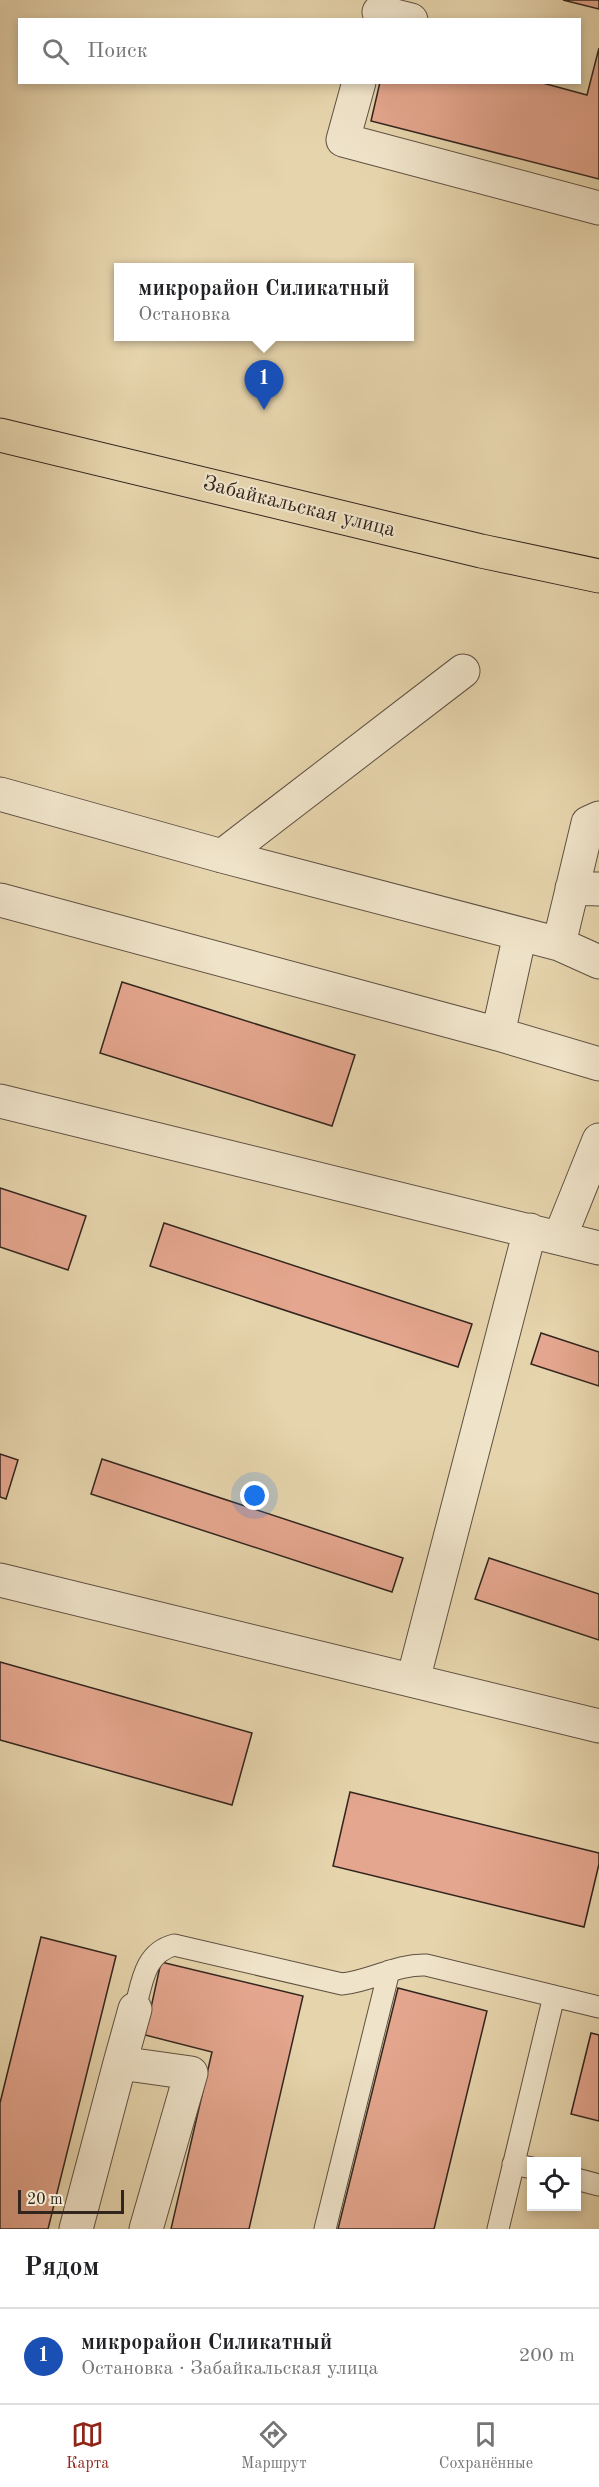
<!DOCTYPE html>
<html lang="ru">
<head>
<meta charset="utf-8">
<style>
	:root { --surface:#fff; --page:#f2f2f2; --text:#202124; --muted:#757577; --line:#e0e0e0; --accent:#8f2418 }
	body { margin:0; font-family:"Old Standard TT",serif; background:var(--page); color:var(--text) }
	.controls { position:absolute; right:18px; bottom:18px; display:grid; overflow:hidden; border-radius:0px; box-shadow:0 3px 9px #0003 }
	.controls button { width:54px; height:54px; display:grid; place-items:center; padding:0; border:0; border-bottom:2px solid var(--line); background:var(--surface); color:var(--text); font:30px sans-serif }
	.scale { position:absolute; left:18px; bottom:15px; width:106px; box-sizing:border-box; padding-left:6px; border:3px solid #32251e; border-top:0; font-size:16px; line-height:21px; white-space:nowrap; color:#32251e; -webkit-text-stroke:4px #efe3c9; paint-order:stroke }
	.you { position:absolute; left:255px; top:1496px; width:21px; height:21px; margin:-15px; border:4px solid #fff; border-radius:50%; background:#1a73e8; box-shadow:0 0 0 9px #1a73e833 }
	.badge { display:grid; place-items:center; width:39px; height:39px; border-radius:50%; background:var(--accent); color:#fff; font-size:20px; font-weight:700 }
	.pin { position:absolute; translate:-50% -50px; filter:drop-shadow(0 2px 3px #0008) }
	.pin::after { content:''; position:absolute; top:32px; width:21px; height:18px; background:inherit; clip-path:polygon(0 0,100% 0,50% 100%) }
	.popup { position:absolute; left:114px; top:263px; width:300px; height:78px; box-sizing:border-box; display:grid; place-content:center; border-radius:0px; background:var(--surface); filter:drop-shadow(0 2px 4px #0005); font-size:20px; white-space:nowrap; color:var(--muted) }
	.popup b { font-size:22px; color:var(--text) }
	.popup::after { content:''; position:absolute; left:50%; top:100%; margin-left:-12px; border:12px solid transparent; border-top-color:var(--surface) }
	.list { margin:0; padding:0; list-style:none }
	h2 { display:flex; justify-content:space-between; align-items:center; height:78px; margin:0; padding:0 24px; font-size:26px }
	h2 small { font-size:20px; font-weight:400; color:var(--muted) }
	.list li { display:grid; grid-template-columns:39px 1fr auto; gap:18px; align-items:center; box-sizing:border-box; height:96px; padding:0 24px; border-top:2px solid var(--line) }
	.list b { display:block; font-size:22px; white-space:nowrap }
	.list p { margin:0; font-size:20px; white-space:nowrap; color:var(--muted) }
	.list em { font-size:20px; font-style:normal; color:var(--muted) }
	.icon { flex:none; width:33px; height:33px; fill:none; stroke:currentColor; stroke-width:2; stroke-linecap:round; stroke-linejoin:round }
	.map { position:relative; flex:none; width:599px; height:2229px; overflow:hidden }
	.search { position:absolute; background:var(--surface); box-shadow:0 3px 9px #0003; left:18px; right:18px; top:18px; height:66px; display:flex; align-items:center; gap:15px; box-sizing:border-box; padding:0 21px; border-radius:0px; color:var(--muted); font-size:22px }
	.sheet { height:174px; background:var(--surface) }
	nav { display:flex; justify-content:space-around; align-items:center; box-sizing:border-box; height:84px; border-top:2px solid var(--line); background:var(--surface); font-size:16px; color:var(--muted) }
	nav a { display:grid; justify-items:center; gap:3px }
	nav .on { color:var(--accent) }
	.map>svg:first-child { display:block }
	.building { fill:#e4a68e; stroke:#32251e; stroke-width:1.5 }
	.lines { fill:none; stroke-linecap:round; stroke-linejoin:round }
	.lane-casing { stroke:#5f5142; stroke-width:23 }
	.street-casing { stroke:#5f5142; stroke-width:35 }
	.primary-casing { stroke:#32251e; stroke-width:35 }
	.lane { stroke:#efe3c9; stroke-width:21 }
	.street { stroke:#efe3c9; stroke-width:33 }
	.primary { stroke:#e6d4ac; stroke-width:33 }
	.labels { text-anchor:middle; dominant-baseline:central; stroke-width:4.5; stroke-linejoin:round; paint-order:stroke }
	.street-label { font-size:21px; fill:#32251e; stroke:#efe3c9 }
</style>
</head>
<body>
<div class="map">
<svg width="599" height="2229" viewBox="0 0 599 2229">
	<rect width="100%" height="100%" fill="#e6d4ac"/>
	<filter id="stains"><feTurbulence type="fractalNoise" baseFrequency=".00333" numOctaves="4"/><feColorMatrix values="0 0 0 0 .2 0 0 0 0 .09 0 0 0 0 .02 0 0 0 .5 -.17"/></filter>
	<radialGradient id="worn" r=".72"><stop offset=".6" stop-color="#630" stop-opacity="0"/><stop offset="1" stop-color="#630" stop-opacity=".3"/></radialGradient>
	<path class="building" d="M 563,0 L 599,0 L 599,9 Z
		M 599,48 L 599,179 L 371,121 L 380,82 L 539,82 L 587,95 Z
		M 122,982 L 355,1055 L 332,1126 L 100,1053 Z
		M 0,1188 L 86,1216 L 68,1270 L 0,1247 Z
		M 164,1223 L 472,1324 L 458,1367 L 150,1266 Z
		M 541,1333 L 599,1352 L 599,1386 L 531,1364 Z
		M 0,1454 L 18,1460 L 6,1499 L 0,1497 Z
		M 102,1459 L 403,1558 L 392,1592 L 91,1494 Z
		M 489,1558 L 599,1594 L 599,1640 L 475,1599 Z
		M 0,1662 L 252,1733 L 232,1805 L 0,1740 Z
		M 350,1792 L 599,1853 L 599,1864 L 584,1927 L 333,1866 Z
		M 41,1937 L 116,1956 L 48,2229 L 0,2229 L 0,2103 Z
		M 161,1962 L 303,1996 L 249,2229 L 171,2229 L 212,2052 L 145,2035 Z
		M 398,1988 L 487,2011 L 434,2229 L 338,2229 Z
		M 591,2033 L 599,2035 L 599,2121 L 571,2114 Z"/>
	<g class="lines">
		<defs>
			<path id="lane" d="M 135,2009 C 142,1983 144,1953 174,1945 L 342,1984 C 372,1981 396,1964 426,1965 L 599,2007
				M 513,2164 L 532,2168
				M 576,2179 L 599,2185
				M 325,2229 L 389,1971
				M 498,2229 L 554,1996"/>
			<path id="street" d="M 379,12 L 411,20
				M 359,82 L 343,140 L 599,208
				M 0,794 L 222,856 L 559,944 L 588,823 L 599,818
				M 222,856 L 463,671
				M 572,888 L 599,889
				M 0,900 L 498,1034
				M 520,934 L 498,1034 L 599,1064
				M 559,944 L 599,962
				M 0,1101 L 599,1248
				M 560,1237 L 599,1140
				M 0,1580 L 599,1726
				M 413,1680 L 530,1230
				M 135,2009 L 120,2063 L 191,2073 L 146,2229
				M 76,2229 L 120,2063"/>
			<path id="primary" d="M 0,435 L 481,551 L 599,576"/>
		</defs>
		<use href="#lane" class="lane-casing"/>
		<use href="#street" class="street-casing"/>
		<use href="#primary" class="primary-casing"/>
		<use href="#lane" class="lane"/>
		<use href="#street" class="street"/>
		<use href="#primary" class="primary"/>
	</g>
	<g class="labels">
		<g class="street-label">
			<text transform="translate(299 507) rotate(14)">Забайкальская улица</text>
		</g>
	</g>
	<rect width="100%" height="100%" filter="url(#stains)"/>
	<rect width="100%" height="100%" fill="url(#worn)"/>
</svg>
<div class="controls">
<button><svg class="icon" aria-label="locate" viewBox="0 0 24 24"><circle cx="12" cy="12" r="6"/><path d="M12 2v4M12 18v4M2 12h4M18 12h4"/></svg></button>
</div>
<div class="scale">20 m</div>
<div class="you"></div>
<div class="pin badge" style="left:264px;top:410px;background:#1a4fb4">1</div>
<div class="popup"><b>микрорайон Силикатный</b>Остановка</div>
<div class="search"><svg class="icon" aria-label="search" viewBox="0 0 24 24"><circle cx="10" cy="10" r="6"/><path d="M15 15l6 6"/></svg>Поиск</div>
</div>
<section class="sheet">
<h2>Рядом<small></small></h2>
<ul class="list">
<li><span class="badge" style="background:#1a4fb4">1</span><div><b>микрорайон Силикатный</b><p>Остановка · Забайкальская улица</p></div><em>200 m</em></li>
</ul>
</section>
<nav>
<a class="on"><svg class="icon" aria-label="map" viewBox="0 0 24 24"><path d="M3 6l6-2 6 2 6-2v14l-6 2-6-2-6 2zM9 4v14M15 6v14"/></svg>Карта</a>
<a><svg class="icon" aria-label="directions" viewBox="0 0 24 24"><path d="M12 3l9 9-9 9-9-9zM9 14v-3h6M13 9l2 2-2 2"/></svg>Маршрут</a>
<a><svg class="icon" aria-label="saved" viewBox="0 0 24 24"><path d="M7 4h10v16l-5-4-5 4z"/></svg>Сохранённые</a>
</nav>
</body>
</html>
